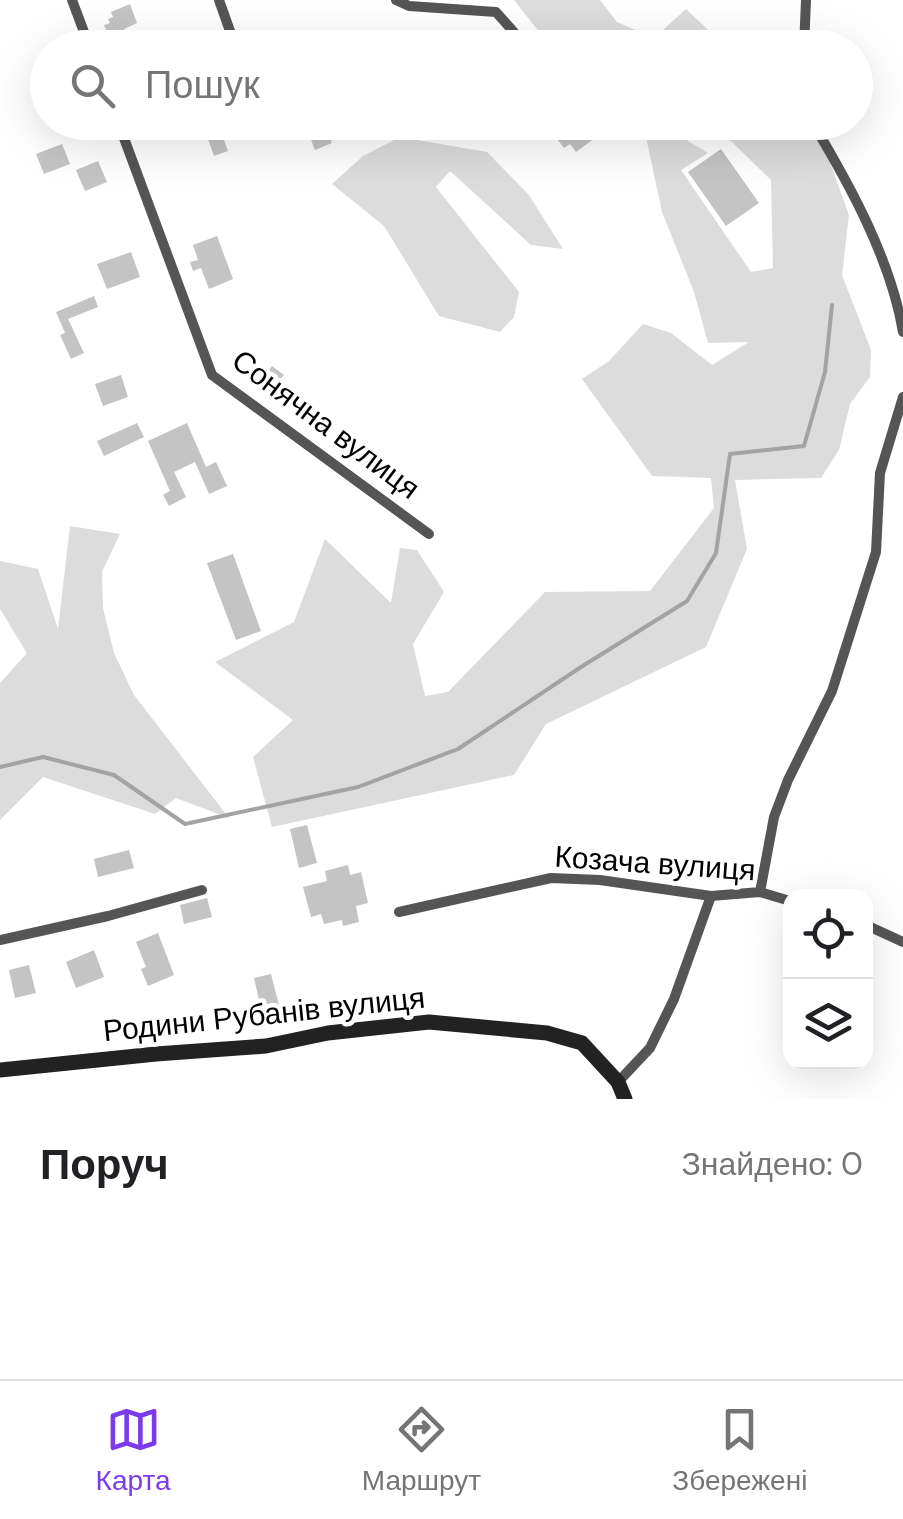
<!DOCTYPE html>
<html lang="uk">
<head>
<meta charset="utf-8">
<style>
	:root { --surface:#fff; --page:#f6f6f6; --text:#202124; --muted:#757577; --line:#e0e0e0; --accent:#7c3aed }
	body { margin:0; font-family:"DM Sans",sans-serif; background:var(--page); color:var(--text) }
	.controls { position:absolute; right:30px; bottom:30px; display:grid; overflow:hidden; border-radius:20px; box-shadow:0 10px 40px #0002 }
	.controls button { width:90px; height:90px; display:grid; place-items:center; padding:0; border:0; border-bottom:2px solid var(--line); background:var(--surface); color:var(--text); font:50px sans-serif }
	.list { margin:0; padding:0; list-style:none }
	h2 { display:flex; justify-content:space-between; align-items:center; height:130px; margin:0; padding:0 40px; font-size:42px }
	h2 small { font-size:32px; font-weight:400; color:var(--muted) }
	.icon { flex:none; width:55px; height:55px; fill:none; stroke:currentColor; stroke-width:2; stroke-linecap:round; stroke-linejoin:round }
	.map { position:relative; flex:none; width:903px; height:1099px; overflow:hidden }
	.search { position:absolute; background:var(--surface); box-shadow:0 10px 40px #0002; left:30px; right:30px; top:30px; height:110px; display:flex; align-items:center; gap:25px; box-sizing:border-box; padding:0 35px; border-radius:55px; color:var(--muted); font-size:38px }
	.sheet { height:280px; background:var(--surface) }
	nav { display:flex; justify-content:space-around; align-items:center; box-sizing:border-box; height:140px; border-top:2px solid var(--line); background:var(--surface); font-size:28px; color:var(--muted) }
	nav a { display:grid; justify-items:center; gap:5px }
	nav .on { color:var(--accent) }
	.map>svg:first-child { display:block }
	.green { fill:#dcdcdc }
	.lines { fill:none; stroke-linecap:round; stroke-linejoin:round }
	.stream { stroke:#a3a3a3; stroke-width:4 }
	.building { fill:#c4c4c4 }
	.street { stroke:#555; stroke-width:10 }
	.secondary { stroke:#222; stroke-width:15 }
	.labels { text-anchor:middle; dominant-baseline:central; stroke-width:9; stroke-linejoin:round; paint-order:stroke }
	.street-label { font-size:30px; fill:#000; stroke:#fff }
</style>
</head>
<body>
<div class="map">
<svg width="903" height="1099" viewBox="0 0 903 1099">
	<rect width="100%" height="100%" fill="#fff"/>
	<path class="green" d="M 514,0 L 600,0 L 617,22 L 654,38 L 686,9 L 726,47 L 551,47 Z
		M 643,123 L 658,123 L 708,153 L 681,170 L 751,272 L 773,268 L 771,180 L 732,142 L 703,123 L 808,123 L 828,157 L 849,215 L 842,275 L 871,350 L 870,377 L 850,404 L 839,450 L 821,478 L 735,480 L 747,549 L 706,647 L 546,724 L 514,775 L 272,827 L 253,757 L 293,720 L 215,662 L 294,622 L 325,539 L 391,603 L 400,548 L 417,550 L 444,592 L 413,644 L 425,696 L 448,692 L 545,592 L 650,591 L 714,508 L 711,478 L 652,476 L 582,379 L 609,361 L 643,324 L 671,333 L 712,365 L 749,342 L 708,343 L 694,292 L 662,212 Z
		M 400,137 L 487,152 L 529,195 L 563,249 L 531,245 L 450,171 L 436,187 L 519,292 L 514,317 L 500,332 L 439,316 L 384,226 L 332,184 L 363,156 Z
		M 70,526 L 120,534 L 102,572 L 103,608 L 114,653 L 134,695 L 229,818 L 176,798 L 155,814 L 43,777 L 0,820 L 0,683 L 27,653 L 0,609 L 0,561 L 38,569 L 58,629 Z"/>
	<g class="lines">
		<path class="stream" d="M 0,767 L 43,757 L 114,775 L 185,824 L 358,787 L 458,749 L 581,667 L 687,601 L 716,553 L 730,454 L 804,446 L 825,372 L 832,305"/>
	</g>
	<path class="building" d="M 130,4 L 137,23 L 124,29 L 132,48 L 117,48 L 111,34 L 108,35 L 104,25 L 110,23 L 108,19 L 113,17 L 111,12 Z
		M 202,122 L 243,122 L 243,124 L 221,132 L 228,151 L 214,156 Z
		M 304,122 L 341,122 L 344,129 L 329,136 L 332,143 L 315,150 Z
		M 562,122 L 594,122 L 602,133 L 576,152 L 570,144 L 564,148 L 551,131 Z
		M 62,144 L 70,164 L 44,174 L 36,154 Z
		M 721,149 L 759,203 L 726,226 L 688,172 Z
		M 98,161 L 107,182 L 85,191 L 76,170 Z
		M 217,236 L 233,279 L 209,289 L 201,268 L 193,271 L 190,262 L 198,260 L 193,245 Z
		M 131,252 L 140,277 L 107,289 L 97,264 Z
		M 94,296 L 98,307 L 68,319 L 84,353 L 71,359 L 60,335 L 65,333 L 56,312 Z
		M 272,366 L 284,375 L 276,384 L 289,395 L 280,406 L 256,386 Z
		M 121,375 L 128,397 L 103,406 L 95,384 Z
		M 137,423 L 144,437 L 104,456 L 97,441 Z
		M 187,423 L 206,467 L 216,462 L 227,486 L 209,494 L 195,462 L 174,472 L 186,497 L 169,506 L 163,495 L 170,491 L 148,441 Z
		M 233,554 L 261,631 L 236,640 L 207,563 Z
		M 307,825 L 317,863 L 299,868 L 290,829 Z
		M 129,850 L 134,868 L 98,877 L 94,859 Z
		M 348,865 L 350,875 L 361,872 L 368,903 L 356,906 L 359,922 L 343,926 L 342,920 L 324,924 L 321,914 L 311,917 L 303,887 L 327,881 L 325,871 Z
		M 207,898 L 212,917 L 184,924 L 180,905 Z
		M 158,933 L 174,975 L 148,986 L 141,969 L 146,967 L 136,942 Z
		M 94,950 L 104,977 L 76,988 L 66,962 Z
		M 29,965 L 36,993 L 15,998 L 9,970 Z
		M 271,974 L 279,1005 L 261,1009 L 254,978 Z"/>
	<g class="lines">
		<path class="street" d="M 72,0 L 90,48
			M 219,0 L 236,48
			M 396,0 L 409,6 L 496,12 L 528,48
			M 804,48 L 806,0
			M 118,122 L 212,375 L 429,534
			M 812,122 C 850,185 891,260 903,332
			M 760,892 L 774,817 L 788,780 L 832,691 L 876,552 L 880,473 L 903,397
			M 399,912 L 551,878 L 600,880 L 711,896 L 760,892 L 790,901
			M 866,925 L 903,942
			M 0,940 L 108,916 L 202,890
			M 618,1082 L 650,1048 L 674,999 L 711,896"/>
		<path class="secondary" d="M 0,1070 L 156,1054 L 266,1046 L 328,1033 L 429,1022 L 547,1033 L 582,1043 L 618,1082 L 625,1099"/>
	</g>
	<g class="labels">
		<g class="street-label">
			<text transform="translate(326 424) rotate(37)">Сонячна вулиця</text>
			<text transform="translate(655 863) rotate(4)">Козача вулиця</text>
			<text transform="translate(264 1014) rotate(-6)">Родини Рубанів вулиця</text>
		</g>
	</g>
</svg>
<div class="controls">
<button><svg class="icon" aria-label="locate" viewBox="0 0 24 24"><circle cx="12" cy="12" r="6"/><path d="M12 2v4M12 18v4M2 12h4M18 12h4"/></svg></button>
<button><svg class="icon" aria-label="layers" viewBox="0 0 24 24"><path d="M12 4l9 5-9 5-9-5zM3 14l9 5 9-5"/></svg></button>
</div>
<div class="search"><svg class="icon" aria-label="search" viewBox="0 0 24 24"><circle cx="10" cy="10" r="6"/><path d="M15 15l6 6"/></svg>Пошук</div>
</div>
<section class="sheet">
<h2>Поруч<small>Знайдено: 0</small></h2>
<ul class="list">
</ul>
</section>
<nav>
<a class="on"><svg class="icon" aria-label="map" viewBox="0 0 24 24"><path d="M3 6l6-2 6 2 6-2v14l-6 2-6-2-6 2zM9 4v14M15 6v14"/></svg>Карта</a>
<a><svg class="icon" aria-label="directions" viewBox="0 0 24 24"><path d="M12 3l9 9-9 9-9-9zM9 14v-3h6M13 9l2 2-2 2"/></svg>Маршрут</a>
<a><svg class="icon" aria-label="saved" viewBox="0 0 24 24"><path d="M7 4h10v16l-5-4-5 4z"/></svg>Збережені</a>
</nav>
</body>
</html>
